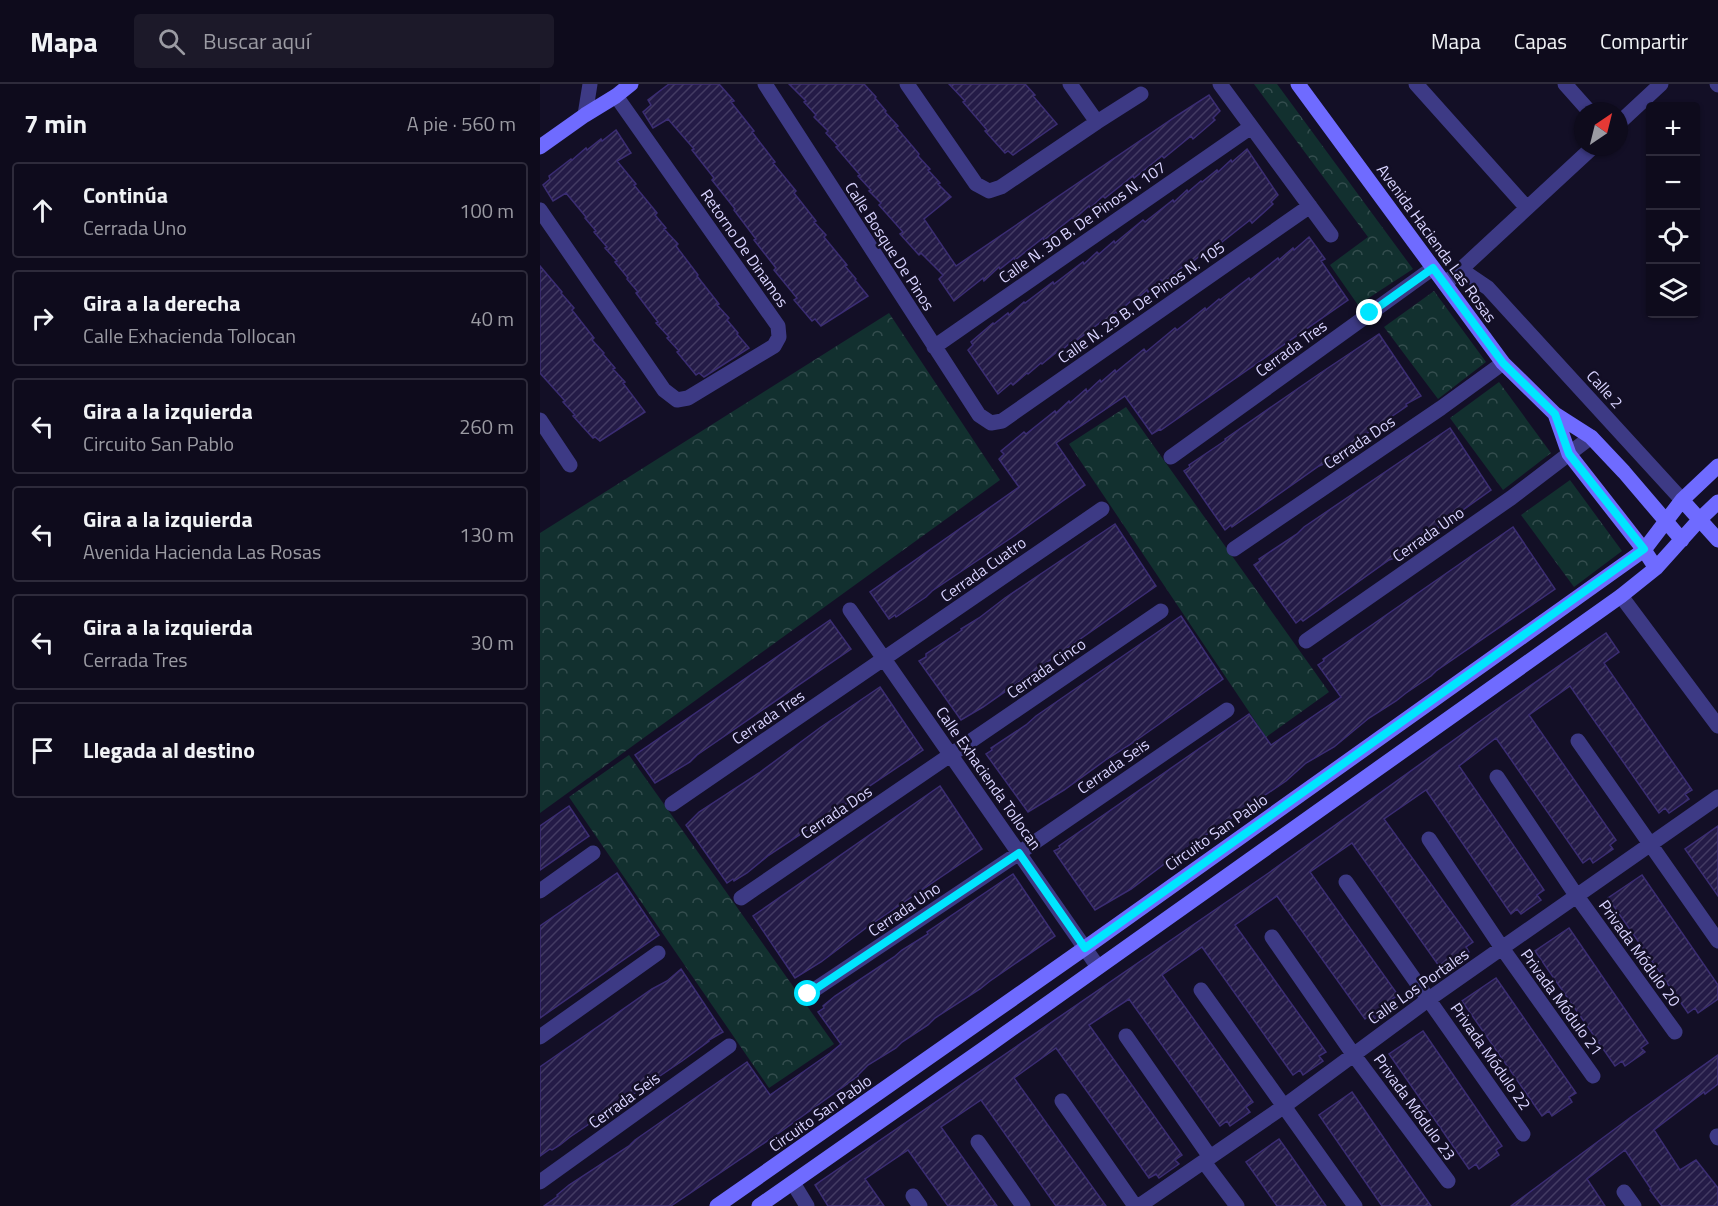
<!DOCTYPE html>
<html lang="es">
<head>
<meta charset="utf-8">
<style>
	:root { --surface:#0e0b1c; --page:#1c1929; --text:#f1f3f6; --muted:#9b9ba3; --line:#2e2b3b }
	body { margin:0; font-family:"Titillium Web",sans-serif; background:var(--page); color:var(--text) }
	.controls { position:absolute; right:18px; top:18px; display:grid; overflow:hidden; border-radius:6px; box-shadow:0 2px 4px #0004 }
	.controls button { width:54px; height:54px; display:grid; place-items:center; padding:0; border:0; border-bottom:2px solid var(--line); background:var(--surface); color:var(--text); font:30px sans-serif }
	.compass { position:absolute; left:1034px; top:18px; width:54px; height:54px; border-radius:50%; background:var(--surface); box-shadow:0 2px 4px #0004; rotate:35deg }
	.stop { position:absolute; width:18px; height:18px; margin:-14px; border:4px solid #00e5ff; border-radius:50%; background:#fff }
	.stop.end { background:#00e5ff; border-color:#fff; box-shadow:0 2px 6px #0008 }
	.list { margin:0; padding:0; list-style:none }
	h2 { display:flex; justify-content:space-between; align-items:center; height:78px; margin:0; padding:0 24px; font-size:26px }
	h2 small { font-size:20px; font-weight:400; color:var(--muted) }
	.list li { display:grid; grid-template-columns:39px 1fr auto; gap:18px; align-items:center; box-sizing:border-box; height:96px; margin:0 12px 12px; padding:0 12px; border:2px solid var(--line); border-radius:6px }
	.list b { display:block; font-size:22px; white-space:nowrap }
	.list p { margin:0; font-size:20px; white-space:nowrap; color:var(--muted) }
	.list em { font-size:20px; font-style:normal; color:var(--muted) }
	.icon { flex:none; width:33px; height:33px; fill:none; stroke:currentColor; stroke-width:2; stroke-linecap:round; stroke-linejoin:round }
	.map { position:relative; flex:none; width:1178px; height:1122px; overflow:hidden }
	header { display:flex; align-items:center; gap:36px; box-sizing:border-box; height:84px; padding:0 30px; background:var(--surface); border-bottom:2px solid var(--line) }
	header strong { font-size:28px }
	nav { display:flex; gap:33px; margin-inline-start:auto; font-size:21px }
	.search { width:420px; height:54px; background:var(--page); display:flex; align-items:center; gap:15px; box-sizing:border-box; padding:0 21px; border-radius:6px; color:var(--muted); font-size:22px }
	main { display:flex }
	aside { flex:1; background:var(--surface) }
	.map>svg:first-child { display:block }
	.park { fill:url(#park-crowns) }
	.building { fill:url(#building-hatch); stroke:#3b2d73; stroke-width:1.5 }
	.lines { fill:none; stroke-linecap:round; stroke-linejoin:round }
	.street { stroke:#3d3a85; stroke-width:15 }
	.secondary { stroke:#6f6bff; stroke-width:15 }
	.route { stroke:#00e5ff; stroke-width:8 }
	.labels { text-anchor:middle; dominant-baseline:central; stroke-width:5; stroke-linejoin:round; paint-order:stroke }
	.street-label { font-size:16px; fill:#d9d4ff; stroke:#130f26 }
</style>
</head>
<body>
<header>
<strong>Mapa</strong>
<div class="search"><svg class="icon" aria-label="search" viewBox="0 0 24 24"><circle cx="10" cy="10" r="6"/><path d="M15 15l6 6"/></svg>Buscar aquí</div>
<nav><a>Mapa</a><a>Capas</a><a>Compartir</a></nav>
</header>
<main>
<aside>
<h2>7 min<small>A pie · 560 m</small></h2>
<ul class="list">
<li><svg class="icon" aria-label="ahead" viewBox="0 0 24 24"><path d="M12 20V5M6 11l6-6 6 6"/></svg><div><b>Continúa</b><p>Cerrada Uno</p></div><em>100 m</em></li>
<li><svg class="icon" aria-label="right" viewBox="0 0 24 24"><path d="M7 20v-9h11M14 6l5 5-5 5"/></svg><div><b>Gira a la derecha</b><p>Calle Exhacienda Tollocan</p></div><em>40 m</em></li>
<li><svg class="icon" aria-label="left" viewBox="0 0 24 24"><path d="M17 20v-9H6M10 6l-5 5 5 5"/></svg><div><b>Gira a la izquierda</b><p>Circuito San Pablo</p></div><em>260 m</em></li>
<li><svg class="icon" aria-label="left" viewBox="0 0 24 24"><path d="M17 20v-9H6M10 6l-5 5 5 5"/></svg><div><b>Gira a la izquierda</b><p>Avenida Hacienda Las Rosas</p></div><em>130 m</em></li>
<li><svg class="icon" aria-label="left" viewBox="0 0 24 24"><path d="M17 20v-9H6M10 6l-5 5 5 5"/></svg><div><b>Gira a la izquierda</b><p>Cerrada Tres</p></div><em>30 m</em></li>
<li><svg class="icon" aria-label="arrive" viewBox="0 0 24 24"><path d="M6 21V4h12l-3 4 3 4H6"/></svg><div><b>Llegada al destino</b></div></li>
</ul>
</aside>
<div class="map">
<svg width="1178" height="1122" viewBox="0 0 1178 1122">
	<defs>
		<pattern id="park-crowns" width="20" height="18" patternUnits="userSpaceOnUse" patternTransform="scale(1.5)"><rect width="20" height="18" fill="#12302f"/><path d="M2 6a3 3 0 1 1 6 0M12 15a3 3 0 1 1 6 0" fill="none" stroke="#344d4e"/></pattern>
		<pattern id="building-hatch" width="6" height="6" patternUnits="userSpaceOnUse" patternTransform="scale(1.5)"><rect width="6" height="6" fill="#241b47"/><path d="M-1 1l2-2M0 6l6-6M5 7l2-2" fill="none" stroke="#433b63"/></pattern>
	</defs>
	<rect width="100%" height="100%" fill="#130f26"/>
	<path class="park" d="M 714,0 L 737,0 L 873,185 L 818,221 L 790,181 L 828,153 Z
		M 894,207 L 946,278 L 898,315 L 844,243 Z
		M 349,229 L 460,396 L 0,729 L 0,449 Z
		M 959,298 L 1011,369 L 963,406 L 910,334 Z
		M 586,323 L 789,608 L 726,653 L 529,360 Z
		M 1030,396 L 1082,467 L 1034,503 L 981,431 Z
		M 89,671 L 294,960 L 229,1004 L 29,713 Z"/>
	<path class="building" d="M 129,0 L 179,0 L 194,17 L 191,18 L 214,47 L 212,48 L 235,78 L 233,79 L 256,107 L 254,109 L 276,137 L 274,138 L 286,151 L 284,153 L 307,181 L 305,182 L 316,195 L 315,196 L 328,212 L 281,242 L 275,235 L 272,237 L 254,216 L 257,214 L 234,186 L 236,184 L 214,156 L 216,155 L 194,126 L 195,125 L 172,96 L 174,94 L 152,66 L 154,65 L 128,35 L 113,44 L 103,28 L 111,21 L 108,16 Z
		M 249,0 L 324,0 L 336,13 L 335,14 L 346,27 L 345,28 L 358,42 L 356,43 L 379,70 L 378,72 L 390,85 L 388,86 L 400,99 L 398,100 L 411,113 L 384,135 L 416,182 L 638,31 L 669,11 L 680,27 L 673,34 L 675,36 L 653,55 L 651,52 L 624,74 L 622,72 L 594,94 L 593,92 L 565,114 L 563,112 L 550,124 L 549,122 L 534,135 L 532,134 L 504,156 L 503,154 L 475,176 L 474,174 L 460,185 L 459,183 L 444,197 L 443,194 L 414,217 L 399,195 L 403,191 L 381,169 L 379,171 L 360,150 L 363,148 L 339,121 L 341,119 L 329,107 L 331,106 L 318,92 L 320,91 L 296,63 L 298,62 L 286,49 L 288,47 L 274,33 L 276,31 L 264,18 L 266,17 Z
		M 409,0 L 485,0 L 495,11 L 493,12 L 517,40 L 473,71 L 468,67 L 465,69 L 445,47 L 447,46 L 423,18 L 425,17 Z
		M 76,46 L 91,69 L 77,77 L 96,100 L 94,101 L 117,129 L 115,131 L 126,144 L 124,145 L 138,160 L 136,162 L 158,191 L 157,192 L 179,220 L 177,221 L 189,234 L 187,236 L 198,249 L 197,250 L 209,264 L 164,293 L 159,289 L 156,291 L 137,268 L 139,267 L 127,254 L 129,253 L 116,239 L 118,238 L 96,209 L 98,208 L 87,195 L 88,194 L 75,178 L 77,177 L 65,164 L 67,163 L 54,148 L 56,147 L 45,134 L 46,133 L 26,109 L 13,117 L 3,101 L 10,95 L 9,92 L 31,75 L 32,76 L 46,64 L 47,66 L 61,55 L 62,57 Z
		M 707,65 L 738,111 L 731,118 L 733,120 L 712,139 L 710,136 L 682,158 L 680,156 L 652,178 L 651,176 L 623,199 L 621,196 L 608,208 L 607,206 L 592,219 L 591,217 L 577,229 L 576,228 L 562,240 L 561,238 L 533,259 L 532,257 L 519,269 L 518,267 L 502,280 L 501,279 L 488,290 L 487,289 L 473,301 L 471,299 L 458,310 L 428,266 L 433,261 L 431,258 L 453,239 L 454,240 L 468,229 L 469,231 L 484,218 L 485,219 L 513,198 L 514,200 L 543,178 L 544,180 L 557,168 L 559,170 L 574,157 L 575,159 L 603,136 L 605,138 L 633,116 L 634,118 L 647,106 L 648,108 L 661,97 L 662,98 L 677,86 L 678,88 L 691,76 L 692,78 Z
		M 769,153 L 785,175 L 781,177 L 808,216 L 621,346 L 620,345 L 612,350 L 585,312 L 516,359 L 545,401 L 471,454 L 392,507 L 386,513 L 356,533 L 355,531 L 349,535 L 330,508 L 479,403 L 459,375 L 464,370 L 461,367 L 484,348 L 486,350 L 515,327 L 516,329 L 529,317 L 530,319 L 546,305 L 547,308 L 560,296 L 561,298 L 575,286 L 576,288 L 604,265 L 606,268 L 635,244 L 637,246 L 665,224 L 666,226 L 679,215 L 680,216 L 709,194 L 710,196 L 738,174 L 739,176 L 753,164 L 754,166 Z
		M 0,182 L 22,208 L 21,209 L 34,224 L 32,226 L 54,254 L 52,256 L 64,269 L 63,270 L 75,284 L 73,285 L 85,298 L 83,299 L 105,328 L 60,357 L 55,353 L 53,354 L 33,332 L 35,331 L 23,318 L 25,317 L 0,289 Z
		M 839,250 L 881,312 L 866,320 L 867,322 L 797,370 L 788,378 L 779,382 L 692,443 L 691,441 L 685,446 L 644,387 L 650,383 L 649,381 L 686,356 L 685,355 L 779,290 Z
		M 910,344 L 951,406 L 857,473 L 849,476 L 763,537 L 761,535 L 756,539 L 714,481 L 720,477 L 719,475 L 757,450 L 764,443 Z
		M 575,440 L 616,502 L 443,623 L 421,636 L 379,577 L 386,573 L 386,570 L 422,546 L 421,545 L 439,534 L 465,514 Z
		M 973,443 L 1015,505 L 896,587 L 891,592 L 866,609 L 856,617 L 829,634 L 794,663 L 766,679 L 746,697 L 635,772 L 591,805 L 555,826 L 514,767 L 520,764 L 519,762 L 709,630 L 731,661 L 801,613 L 778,581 L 784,577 L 783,575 Z
		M 641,532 L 683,595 L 591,660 L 567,675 L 524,706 L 488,728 L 446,670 L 452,666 L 451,664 L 486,641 L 496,632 Z
		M 290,536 L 311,565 L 157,671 L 150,678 L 115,699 L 95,671 Z
		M 1066,549 L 1079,568 L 1064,579 L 1152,706 L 1145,710 L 1149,715 L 1129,729 L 1125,724 L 1119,729 L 1030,602 L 989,631 L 1076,756 L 1070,761 L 1073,765 L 1053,779 L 1050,774 L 1043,779 L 956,654 L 919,682 L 1004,806 L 997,811 L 1001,816 L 981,830 L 977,825 L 971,830 L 886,706 L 844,735 L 933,858 L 926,863 L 929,868 L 910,882 L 906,877 L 899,882 L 812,759 L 770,788 L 858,911 L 851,916 L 854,921 L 835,935 L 831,930 L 825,935 L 737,812 L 695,841 L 786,968 L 779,972 L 783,977 L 763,991 L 760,986 L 753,991 L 662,863 L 622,891 L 713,1018 L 706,1023 L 710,1028 L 690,1042 L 687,1037 L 680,1042 L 589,915 L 549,941 L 642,1071 L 635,1076 L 639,1080 L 619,1094 L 616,1090 L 609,1094 L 516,964 L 474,994 L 566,1122 L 516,1122 L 441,1016 L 401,1043 L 457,1122 L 408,1122 L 368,1066 L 325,1095 L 344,1122 L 288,1122 L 275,1101 L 730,788 L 950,630 Z
		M 340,603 L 383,666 L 315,712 L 315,714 L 229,771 L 207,789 L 194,797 L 193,795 L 187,799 L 146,741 L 159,728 L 219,689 L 281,643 Z
		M 400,702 L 442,765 L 326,844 L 281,878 L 255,894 L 213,832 Z
		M 29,722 L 49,752 L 0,786 L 0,742 Z
		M 1178,742 L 1178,812 L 1145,765 Z
		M 77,789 L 119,851 L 0,934 L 0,842 Z
		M 473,790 L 515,852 L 450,897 L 440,905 L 395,934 L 388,941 L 362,958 L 356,964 L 328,981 L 318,991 L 318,992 L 239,1049 L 131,1122 L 4,1122 L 18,1112 L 17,1111 L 29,1101 L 89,1062 L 95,1056 L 207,978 L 230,1011 L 290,969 L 301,960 L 278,928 L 284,924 L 283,922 L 295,912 L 354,873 L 362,866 L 388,850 L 387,848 Z
		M 1102,791 L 1178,901 L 1178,915 L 1158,929 L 1155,924 L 1148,929 L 1068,814 Z
		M 1029,844 L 1108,959 L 1101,964 L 1105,968 L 1085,982 L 1082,977 L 1075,982 L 995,867 Z
		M 141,885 L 183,948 L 169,956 L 169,957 L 142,977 L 30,1053 L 20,1061 L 12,1066 L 10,1065 L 0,1072 L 0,983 L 112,905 L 127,897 Z
		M 956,894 L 1036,1009 L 1029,1013 L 1032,1018 L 1012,1032 L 1009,1027 L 1002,1032 L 922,917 Z
		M 883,947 L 962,1062 L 956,1066 L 959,1071 L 939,1085 L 936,1080 L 929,1085 L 849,970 Z
		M 1178,971 L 1178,1000 L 1165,1010 L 1164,1008 L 1114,1046 L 1140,1086 L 1156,1076 L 1178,1104 L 1178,1122 L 1122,1122 L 1110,1106 L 1111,1105 L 1085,1066 L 1047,1095 L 1065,1122 L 971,1122 L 1091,1033 Z
		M 812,1008 L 852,1066 L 891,1122 L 842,1122 L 779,1031 Z
		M 739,1055 L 749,1069 L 786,1122 L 737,1122 L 716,1092 L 706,1078 Z"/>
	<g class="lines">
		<path class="street" d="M 225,0 L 439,331 L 451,339 L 462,337 L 770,122
			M 367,0 L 436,100 L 449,107 L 461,103 L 557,38 L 601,10
			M 530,0 L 557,38
			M 680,0 L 791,151
			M 876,0 L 987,124
			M 1025,0 L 1049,27
			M 1177,0 L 1178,1
			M 45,31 L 50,0
			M 1079,39 L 1121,0
			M 0,126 L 124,306 L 137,316 L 148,314 L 234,262 L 239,253 L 238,242 L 76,12
			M 920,185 L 948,204 L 1142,416
			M 905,200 L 1053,63
			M 394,263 L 711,43
			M 0,336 L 30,381
			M 631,373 L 893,184
			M 694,465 L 901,324 L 963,279
			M 1081,512 L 1178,642
			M 310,526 L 558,883
			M 766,557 L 971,414 L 1051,353
			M 1038,657 L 1178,857
			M 957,693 L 1036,811 L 1135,948
			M 132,720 L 562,425
			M 889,755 L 962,864 L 1053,992
			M 806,798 L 983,1050
			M 0,807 L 53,769
			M 201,814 L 621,527
			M 732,853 L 813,970 L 908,1097
			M 661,906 L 815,1122
			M 268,910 L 479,769 L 687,626
			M 586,952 L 670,1073
			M 0,953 L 118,869
			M 522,1017 L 595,1122
			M 1177,1052 L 1178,1054
			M 438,1058 L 483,1122
			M 664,1078 L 697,1122
			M 0,1098 L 189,962
			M 253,1099 L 267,1122
			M 1084,1108 L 1094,1122
			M 373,1112 L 380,1122
			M 599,1122 L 743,1023 L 889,915 L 1178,713"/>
		<path class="secondary" d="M 758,0 L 963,279 L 1015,330 L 1051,353 L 1084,388 L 1142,456
			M 0,63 L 45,31 L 76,12 L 91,0
			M 1015,330 L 1029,370 L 1104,466 L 1116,484
			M 1142,416 L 1178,456
			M 177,1122 L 545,864 L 1104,466 L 1142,416 L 1178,382
			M 219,1122 L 442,966 L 1081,512 L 1116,484 L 1160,435 L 1178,418"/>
	</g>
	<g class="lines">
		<path class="route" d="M 268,910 L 479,769 L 545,864 L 1104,465 L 1029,370 L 1015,330 L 963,279 L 893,184 L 830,229"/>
	</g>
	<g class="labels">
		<g class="street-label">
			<text transform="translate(542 138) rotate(-35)">Calle N. 30 B. De Pinos N. 107</text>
			<text transform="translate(897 159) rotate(54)">Avenida Hacienda Las Rosas</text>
			<text transform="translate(350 162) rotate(57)">Calle Bosque De Pinos</text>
			<text transform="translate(205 164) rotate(55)">Retorno De Dinamos</text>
			<text transform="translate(601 218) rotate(-35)">Calle N. 29 B. De Pinos N. 105</text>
			<text transform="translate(751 264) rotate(-36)">Cerrada Tres</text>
			<text transform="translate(1065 305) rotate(48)">Calle 2</text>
			<text transform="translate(819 358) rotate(-34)">Cerrada Dos</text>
			<text transform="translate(888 450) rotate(-35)">Cerrada Uno</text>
			<text transform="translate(443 485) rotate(-35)">Cerrada Cuatro</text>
			<text transform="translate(506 584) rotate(-35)">Cerrada Cinco</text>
			<text transform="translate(228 633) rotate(-34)">Cerrada Tres</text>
			<text transform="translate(573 682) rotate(-35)">Cerrada Seis</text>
			<text transform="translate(449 694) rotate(55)">Calle Exhacienda Tollocan</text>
			<text transform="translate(296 728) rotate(-34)">Cerrada Dos</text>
			<text transform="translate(676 748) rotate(-35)">Circuito San Pablo</text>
			<text transform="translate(364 825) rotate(-34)">Cerrada Uno</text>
			<text transform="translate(1100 869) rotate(54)">Privada Módulo 20</text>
			<text transform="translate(878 902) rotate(-35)">Calle Los Portales</text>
			<text transform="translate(1022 918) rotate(54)">Privada Módulo 21</text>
			<text transform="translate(951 972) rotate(55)">Privada Módulo 22</text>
			<text transform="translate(84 1016) rotate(-36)">Cerrada Seis</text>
			<text transform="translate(875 1023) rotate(54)">Privada Módulo 23</text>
			<text transform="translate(280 1029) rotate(-35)">Circuito San Pablo</text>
		</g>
	</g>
</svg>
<div class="controls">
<button>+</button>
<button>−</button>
<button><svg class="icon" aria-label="locate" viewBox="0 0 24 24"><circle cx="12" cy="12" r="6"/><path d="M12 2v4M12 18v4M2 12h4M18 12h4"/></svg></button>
<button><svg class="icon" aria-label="layers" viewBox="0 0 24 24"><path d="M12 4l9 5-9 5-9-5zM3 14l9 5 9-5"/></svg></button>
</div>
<svg class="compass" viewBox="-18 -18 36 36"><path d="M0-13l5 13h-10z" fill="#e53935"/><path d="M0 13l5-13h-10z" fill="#9b9ba3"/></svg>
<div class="stop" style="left:268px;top:910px"></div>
<div class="stop end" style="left:830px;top:229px"></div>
</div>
</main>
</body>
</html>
